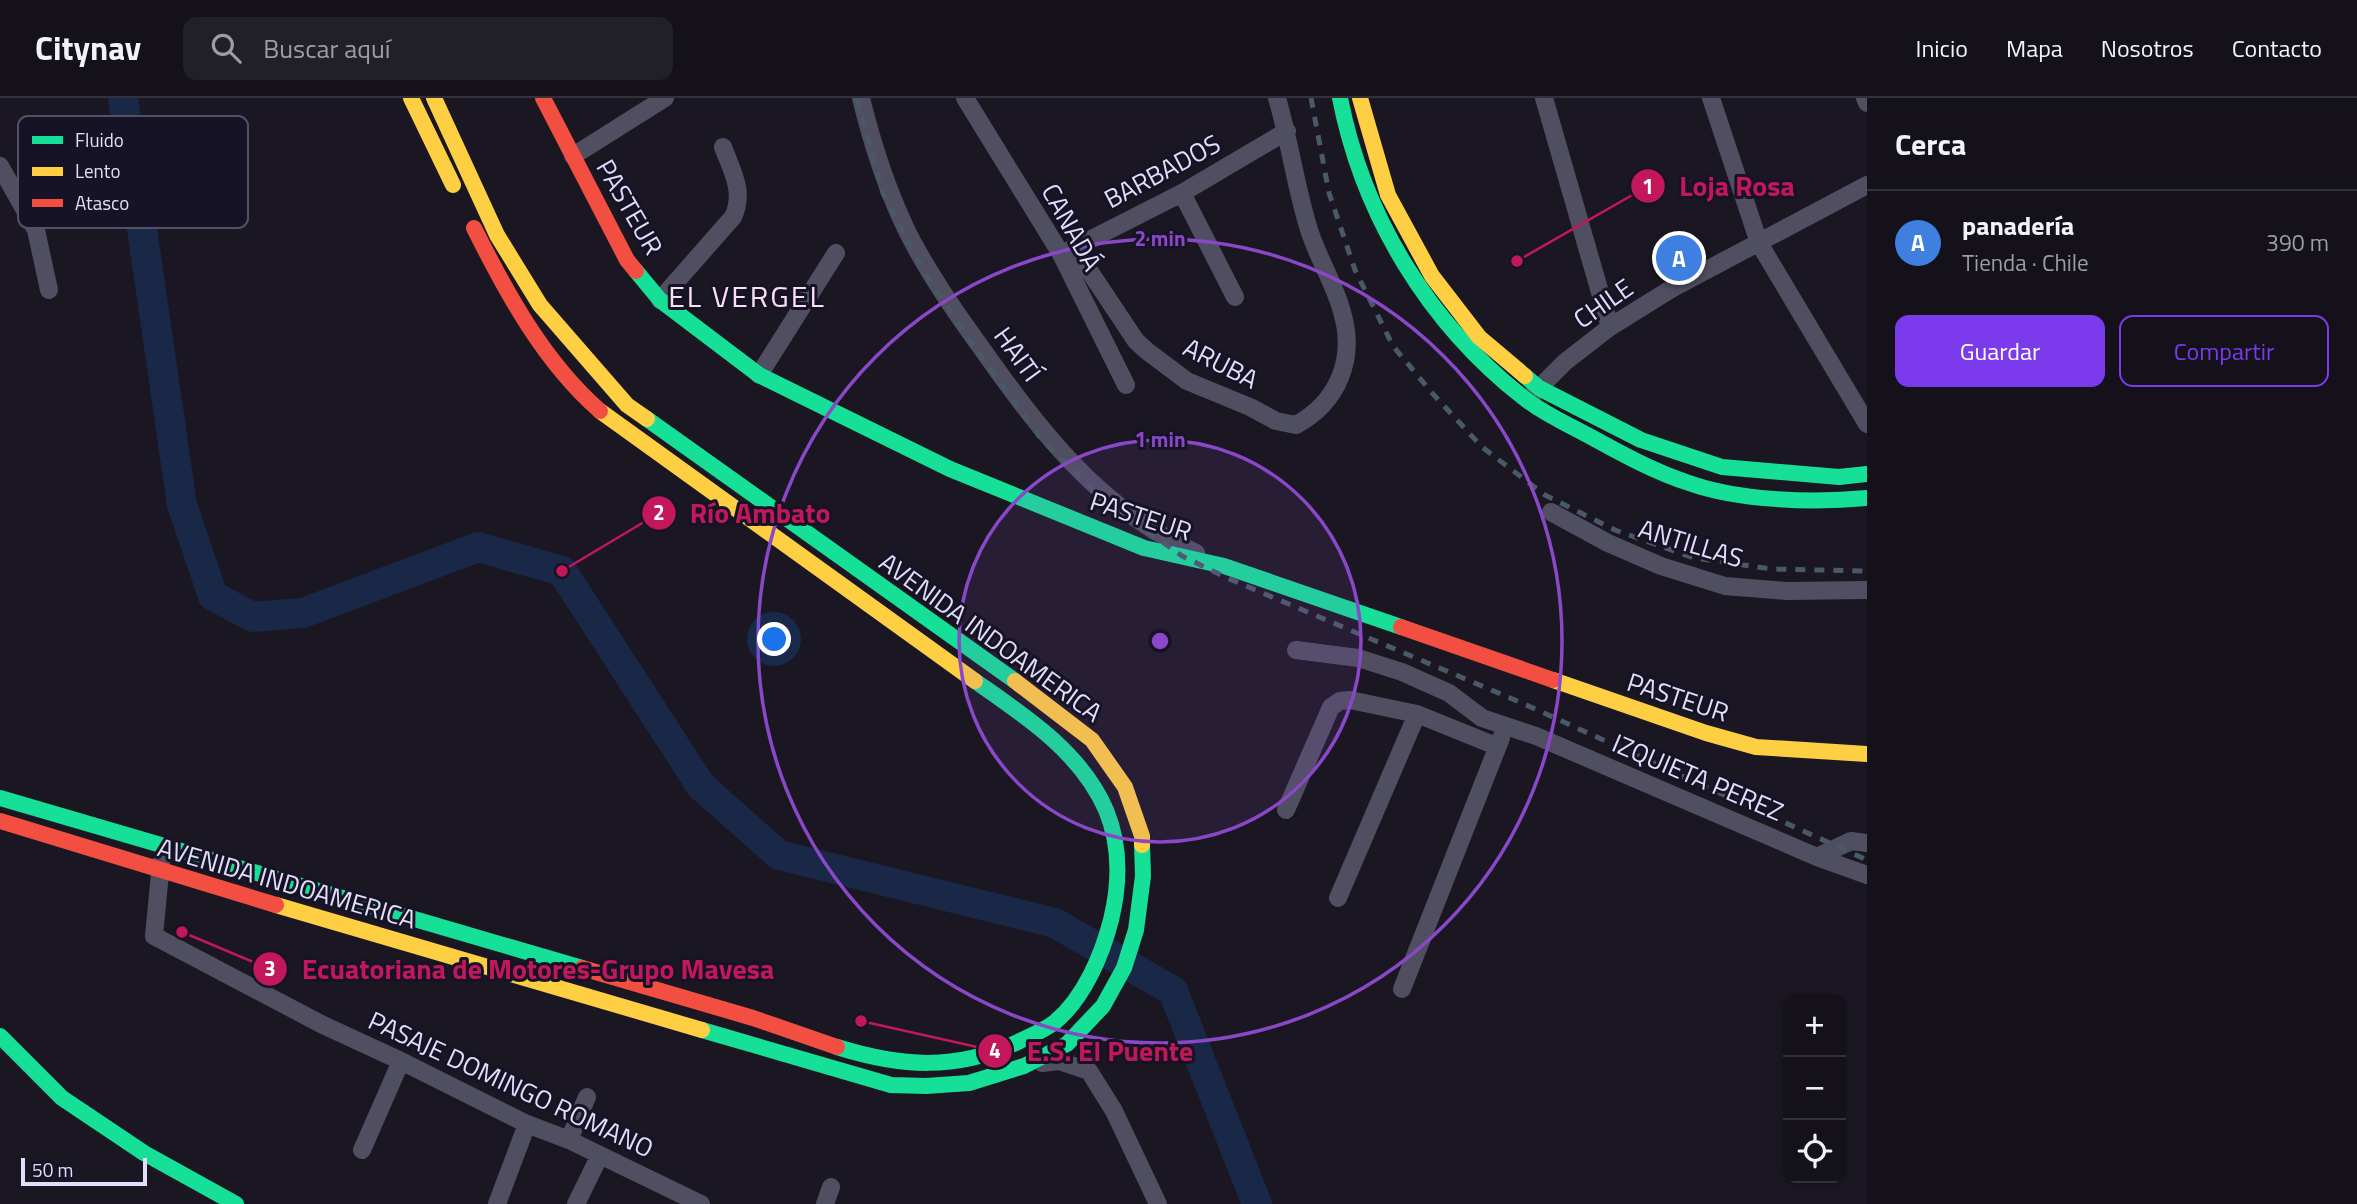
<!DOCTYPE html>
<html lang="es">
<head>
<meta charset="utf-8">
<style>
	:root { --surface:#14111a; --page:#211f27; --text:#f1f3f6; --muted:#9d9da2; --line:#333139; --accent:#7c3aed }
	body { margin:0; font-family:"Titillium Web",sans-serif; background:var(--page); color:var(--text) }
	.controls { position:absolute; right:21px; bottom:21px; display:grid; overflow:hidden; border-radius:14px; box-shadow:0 2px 5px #0004 }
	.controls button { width:63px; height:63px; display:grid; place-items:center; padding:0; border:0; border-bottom:2px solid var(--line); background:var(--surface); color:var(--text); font:35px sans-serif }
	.scale { position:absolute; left:21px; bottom:18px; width:126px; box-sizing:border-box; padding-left:7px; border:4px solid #e1ddfa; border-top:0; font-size:19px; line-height:24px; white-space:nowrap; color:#e1ddfa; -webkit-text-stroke:5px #171326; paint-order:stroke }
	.you { position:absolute; left:775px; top:542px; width:24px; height:24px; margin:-18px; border:5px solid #fff; border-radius:50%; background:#1a73e8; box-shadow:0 0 0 10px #1a73e833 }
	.badge { display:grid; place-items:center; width:46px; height:46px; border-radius:50%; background:var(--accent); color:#fff; font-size:23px; font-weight:700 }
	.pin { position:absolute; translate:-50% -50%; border:4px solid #fff; box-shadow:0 2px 7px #0006 }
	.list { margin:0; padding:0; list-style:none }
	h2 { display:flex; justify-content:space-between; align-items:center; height:91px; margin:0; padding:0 28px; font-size:30px }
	h2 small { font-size:23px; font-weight:400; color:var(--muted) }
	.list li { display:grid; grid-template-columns:46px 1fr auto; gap:21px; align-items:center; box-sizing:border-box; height:105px; padding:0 28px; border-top:2px solid var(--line) }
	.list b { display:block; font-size:26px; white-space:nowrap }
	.list p { margin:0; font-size:23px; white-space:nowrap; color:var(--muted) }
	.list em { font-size:23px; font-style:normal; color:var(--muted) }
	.actions { display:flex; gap:14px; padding:21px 28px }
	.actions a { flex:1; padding:16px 0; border:2px solid var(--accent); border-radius:14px; text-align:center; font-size:24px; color:var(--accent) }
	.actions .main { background:var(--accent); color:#fff }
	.icon { flex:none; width:38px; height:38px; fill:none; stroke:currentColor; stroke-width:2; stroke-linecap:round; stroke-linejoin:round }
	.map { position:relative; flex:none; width:1867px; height:1106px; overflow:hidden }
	header { display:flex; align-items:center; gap:42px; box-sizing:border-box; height:98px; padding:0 35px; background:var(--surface); border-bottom:2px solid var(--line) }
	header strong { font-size:33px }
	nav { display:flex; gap:38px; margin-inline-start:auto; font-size:24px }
	.search { width:490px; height:63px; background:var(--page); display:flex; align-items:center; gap:18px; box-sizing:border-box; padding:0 24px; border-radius:14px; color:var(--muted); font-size:26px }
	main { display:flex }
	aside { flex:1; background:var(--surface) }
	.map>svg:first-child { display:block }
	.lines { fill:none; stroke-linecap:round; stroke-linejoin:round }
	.river { stroke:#182846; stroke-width:30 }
	.street { stroke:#504e61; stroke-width:18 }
	.fast { stroke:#16e098; stroke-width:16 }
	.slow { stroke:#ffcf43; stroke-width:16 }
	.jam { stroke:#f24e42; stroke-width:16 }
	.rail { stroke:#4a5968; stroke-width:5; stroke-dasharray:10 9; stroke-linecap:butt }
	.ring { fill:none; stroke:#8a47c8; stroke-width:3.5 }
	.labels { text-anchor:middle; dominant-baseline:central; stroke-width:6; stroke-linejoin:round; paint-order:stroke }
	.street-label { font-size:26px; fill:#e1ddfa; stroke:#171326 }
	.quarter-label { font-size:30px; letter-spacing:2px; fill:#fbdfef; stroke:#171326 }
	.key { fill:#171326; stroke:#545066; stroke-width:2 }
	.key-label { font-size:19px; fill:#e1ddfa }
	.centre { fill:#8a47c8; stroke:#171326; stroke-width:3.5 }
	.ring-label { font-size:21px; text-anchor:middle; font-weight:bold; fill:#8a47c8; stroke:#171326; stroke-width:6; stroke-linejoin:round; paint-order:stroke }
	.leader { fill:none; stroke:#c2185b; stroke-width:2.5 }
	.callout-dot { fill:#c2185b; stroke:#171326; stroke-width:2.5 }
	.mark-label { font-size:21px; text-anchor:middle; font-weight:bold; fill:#fff }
	.callout-label { font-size:28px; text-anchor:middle; font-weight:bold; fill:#c2185b; stroke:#171326; stroke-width:6; stroke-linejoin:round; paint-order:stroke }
</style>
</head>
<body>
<header>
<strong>Citynav</strong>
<div class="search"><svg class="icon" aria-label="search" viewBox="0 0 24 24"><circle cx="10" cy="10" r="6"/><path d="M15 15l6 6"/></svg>Buscar aquí</div>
<nav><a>Inicio</a><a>Mapa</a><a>Nosotros</a><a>Contacto</a></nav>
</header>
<main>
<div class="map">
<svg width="1867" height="1106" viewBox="0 0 1867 1106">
	<rect width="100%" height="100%" fill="#1a1722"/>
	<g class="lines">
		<path class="river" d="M 123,0 L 182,407 L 213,498 L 253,519 L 303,515 L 478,449 L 562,473 L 701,688 L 779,757 L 1055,825 L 1173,893 L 1257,1106"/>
		<path class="street" d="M 861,0 C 872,45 886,89 906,131 C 926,172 953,211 980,248 C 1040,333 1099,411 1196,455
			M 965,0 L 1061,156 L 1126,287
			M 1544,0 L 1610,229
			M 1711,0 L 1759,145 L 1867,326
			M 1865,0 L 1867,5
			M 573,58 L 665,0
			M 0,68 L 36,132 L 49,192
			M 1182,95 L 1235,199
			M 1074,150 L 1136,243 L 1147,253 L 1187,283 L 1250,309 L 1276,323 L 1296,327 C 1338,304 1356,261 1342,214 C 1334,183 1315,156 1307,125 C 1295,84 1289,41 1277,0
			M 1066,154 L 1182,95 L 1287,33
			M 660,202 L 733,119 C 745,94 732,73 723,49
			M 759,277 L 836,155
			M 1532,297 L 1565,264 L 1610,229 L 1671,191 L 1867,87
			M 1551,414 L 1608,445 L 1661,468 L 1725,488 L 1787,493 L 1867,492
			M 1296,552 L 1358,560 L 1402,574 L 1449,595 L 1482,620 L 1536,638 L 1817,759 L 1867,777
			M 1286,712 L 1331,609 L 1340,603 L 1350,602 L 1417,616
			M 1817,759 L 1851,743 L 1867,745
			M 161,765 L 154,838 L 321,926 L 401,963 L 527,1026 L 569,1042 L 701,1106
			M 1338,800 L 1417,616 L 1496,648
			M 1402,891 L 1501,640
			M 1042,965 L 1059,963 L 1089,973 L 1114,1013 L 1158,1106
			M 569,1042 L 587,999
			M 362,1052 L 401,963
			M 497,1106 L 527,1026
			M 576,1106 L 599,1059
			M 825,1106 L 831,1089"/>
		<path class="fast" d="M 1340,0 C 1363,118 1429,226 1524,300 C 1545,317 1570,327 1593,340 C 1624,357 1655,374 1689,385 C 1739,403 1814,405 1867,400
			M 636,173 L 660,202 L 759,277 L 950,371 L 1144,450 L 1224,468 L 1401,529
			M 1525,278 L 1539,290 L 1641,342 L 1722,369 L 1839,379 L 1867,376
			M 647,321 L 1015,583
			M 0,700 L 582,870
			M 702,932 L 891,987 L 926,988 L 969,985 L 1024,968 L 1067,946 L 1103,908 L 1124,870 L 1136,832 L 1143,778 L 1142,747
			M 0,938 L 62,1000 L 144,1055 L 236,1106
			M 837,949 C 901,969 956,973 1018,944 C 1030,938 1045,932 1055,924 C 1084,900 1102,857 1111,822 C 1120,785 1121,748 1106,712 C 1081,654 1025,618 975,583"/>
		<path class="slow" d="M 411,0 L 453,87
			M 434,0 L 497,137 L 540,207 L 627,307 L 647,321
			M 1360,0 L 1388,97 L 1432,178 L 1479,239 L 1525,278
			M 600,313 L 975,583
			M 1553,582 L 1706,635 L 1756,649 L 1867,656
			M 1015,583 L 1092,642 L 1125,689 L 1142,738 L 1142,747
			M 276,807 L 702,932"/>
		<path class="jam" d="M 543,0 L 627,162 L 636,173
			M 474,130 C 507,196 544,264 600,313
			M 1401,529 L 1553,582
			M 0,723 L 276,807
			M 582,870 L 753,920 L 837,949"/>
		<path class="rail" d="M 857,0 L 883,95 L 924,174 L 968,240 L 1042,342 L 1091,390 L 1140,428 L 1182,458 L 1225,479 L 1522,605 L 1867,762
			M 1311,0 L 1329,95 L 1355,172 L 1393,248 L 1433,296 L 1482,349 L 1545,397 L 1615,432 L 1694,460 L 1772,471 L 1867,473"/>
	</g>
	<circle cx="1160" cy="543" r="201" fill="#8a47c8" fill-opacity=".12"/>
	<g class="ring">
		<circle cx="1160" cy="543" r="201"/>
		<circle cx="1160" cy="543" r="402"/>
	</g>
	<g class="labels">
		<g class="street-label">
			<text transform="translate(1162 73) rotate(-28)">BARBADOS</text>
			<text transform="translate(630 109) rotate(60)">PASTEUR</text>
			<text transform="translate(1072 129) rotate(61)">CANADÁ</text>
			<text transform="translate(1603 205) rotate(-35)">CHILE</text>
			<text transform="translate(1018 256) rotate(54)">HAITÍ</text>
			<text transform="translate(1221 265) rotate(27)">ARUBA</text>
			<text transform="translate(1141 418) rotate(18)">PASTEUR</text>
			<text transform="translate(1691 445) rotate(17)">ANTILLAS</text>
			<text transform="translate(991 539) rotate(36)">AVENIDA INDOAMERICA</text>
			<text transform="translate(1678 599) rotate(18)">PASTEUR</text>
			<text transform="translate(1698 679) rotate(23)">IZQUIETA PEREZ</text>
			<text transform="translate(287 785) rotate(16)">AVENIDA INDOAMERICA</text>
			<text transform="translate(511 986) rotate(25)">PASAJE DOMINGO ROMANO</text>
		</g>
		<g class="quarter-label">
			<text x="747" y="198">EL VERGEL</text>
		</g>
	</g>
	<rect x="18" y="18" width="230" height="112" rx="10" class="key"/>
	<rect x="32" y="38" width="31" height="8" fill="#16e098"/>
	<rect x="32" y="69" width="31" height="9" fill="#ffcf43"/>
	<rect x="32" y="101" width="31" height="8" fill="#f24e42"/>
	<g class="key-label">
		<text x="75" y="49">Fluido</text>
		<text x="75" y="80">Lento</text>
		<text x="75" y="112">Atasco</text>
	</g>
	<circle cx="1160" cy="543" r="10" class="centre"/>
	<g class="ring-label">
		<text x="1160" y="148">2 min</text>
		<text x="1160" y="349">1 min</text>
	</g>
	<path class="leader" d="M1517 163L1648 88M562 473L659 415M182 834L270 871M861 923L995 953"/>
	<g class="callout-dot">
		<circle cx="1517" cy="163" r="7"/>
		<circle cx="562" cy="473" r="7"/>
		<circle cx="182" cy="834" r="7"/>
		<circle cx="861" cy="923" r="7"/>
		<circle cx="1648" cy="88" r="18"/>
		<circle cx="659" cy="415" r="18"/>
		<circle cx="270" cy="871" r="18"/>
		<circle cx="995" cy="953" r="18"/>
	</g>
	<g class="mark-label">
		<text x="1648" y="96">1</text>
		<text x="659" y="422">2</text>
		<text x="270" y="878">3</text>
		<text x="995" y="960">4</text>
	</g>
	<g class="callout-label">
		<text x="1737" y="98">Loja Rosa</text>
		<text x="760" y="425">Río Ambato</text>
		<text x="538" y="881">Ecuatoriana de Motores-Grupo Mavesa</text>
		<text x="1110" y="963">E.S. El Puente</text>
	</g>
</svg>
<div class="controls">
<button>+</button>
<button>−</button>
<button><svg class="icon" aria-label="locate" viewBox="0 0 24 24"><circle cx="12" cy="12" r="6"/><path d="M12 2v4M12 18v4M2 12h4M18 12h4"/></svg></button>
</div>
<div class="scale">50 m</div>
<div class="you"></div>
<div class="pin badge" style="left:1679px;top:160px;background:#3f7fe0">A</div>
</div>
<aside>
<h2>Cerca<small></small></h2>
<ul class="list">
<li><span class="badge" style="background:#3f7fe0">A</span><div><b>panadería</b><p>Tienda · Chile</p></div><em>390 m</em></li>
</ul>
<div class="actions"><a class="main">Guardar</a><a>Compartir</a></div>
</aside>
</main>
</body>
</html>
